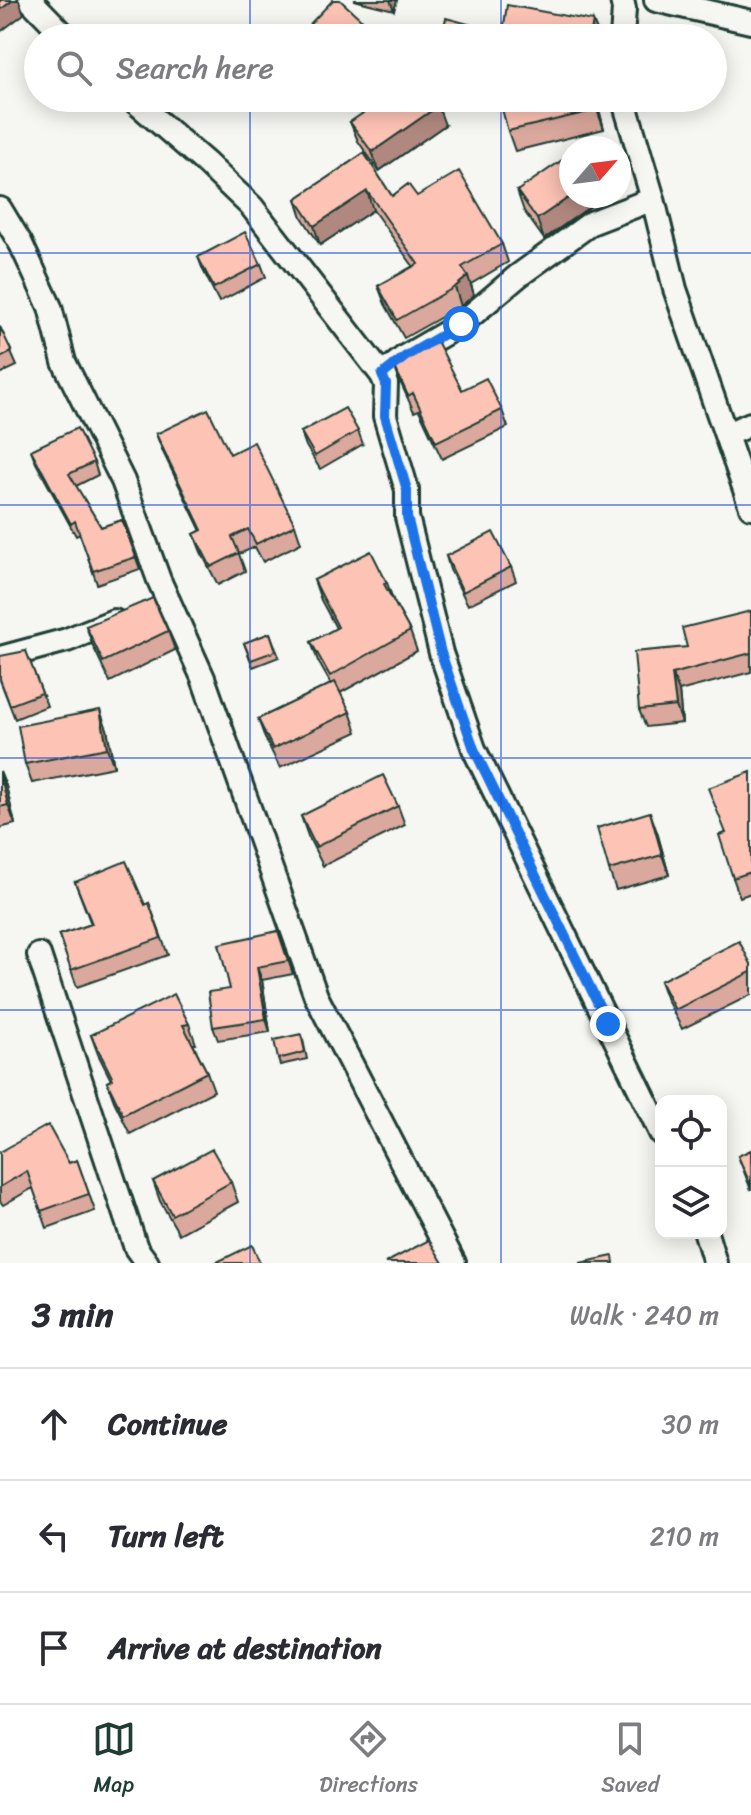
<!DOCTYPE html>
<html lang="en">
<head>
<meta charset="utf-8">
<style>
	:root { --surface:#fff; --page:#f2f2f3; --text:#2b2b33; --muted:#7c7c81; --line:#e1e1e2; --accent:#1f3d34 }
	body { margin:0; font-family:Sriracha,sans-serif; background:var(--page); color:var(--text) }
	.controls { position:absolute; right:24px; bottom:24px; display:grid; overflow:hidden; border-radius:16px; box-shadow:0 4px 20px #0003 }
	.controls button { width:72px; height:72px; display:grid; place-items:center; padding:0; border:0; border-bottom:2px solid var(--line); background:var(--surface); color:var(--text); font:40px sans-serif }
	.compass { position:absolute; left:559px; top:136px; width:72px; height:72px; border-radius:50%; background:var(--surface); box-shadow:0 4px 20px #0003; rotate:62deg }
	.stop { position:absolute; width:24px; height:24px; margin:-18px; border:6px solid #1a73e8; border-radius:50%; background:#fff }
	.stop.end { background:#1a73e8; border-color:#fff; box-shadow:0 2px 8px #0008 }
	.list { margin:0; padding:0; list-style:none }
	h2 { display:flex; justify-content:space-between; align-items:center; height:104px; margin:0; padding:0 32px; font-size:34px }
	h2 small { font-size:26px; font-weight:400; color:var(--muted) }
	.list li { display:grid; grid-template-columns:52px 1fr auto; gap:24px; align-items:center; box-sizing:border-box; height:112px; padding:0 32px; border-top:2px solid var(--line) }
	.list b { display:block; font-size:30px; white-space:nowrap }
	.list em { font-size:26px; font-style:normal; color:var(--muted) }
	.icon { flex:none; width:44px; height:44px; fill:none; stroke:currentColor; stroke-width:2; stroke-linecap:round; stroke-linejoin:round }
	.map { position:relative; flex:none; width:751px; height:1263px; overflow:hidden }
	.search { position:absolute; background:var(--surface); box-shadow:0 4px 20px #0003; left:24px; right:24px; top:24px; height:88px; display:flex; align-items:center; gap:20px; box-sizing:border-box; padding:0 28px; border-radius:44px; color:var(--muted); font-size:30px }
	.sheet { height:440px; background:var(--surface) }
	nav { display:flex; justify-content:space-around; align-items:center; box-sizing:border-box; height:112px; border-top:2px solid var(--line); background:var(--surface); font-size:22px; color:var(--muted) }
	nav a { display:grid; justify-items:center; gap:4px }
	nav .on { color:var(--accent) }
	.map>svg:first-child { display:block }
	.lines { fill:none; stroke-linecap:round; stroke-linejoin:round }
	.street-casing { stroke:#1f3d34; stroke-width:28 }
	.street { stroke:#f6f6f2; stroke-width:22 }
	.wall { fill:#daa89c; stroke:#1f3d34; stroke-width:2 }
	.shaded-wall { fill:#b1887f; stroke:#1f3d34; stroke-width:2 }
	.building { fill:#fdc3b5; stroke:#1f3d34; stroke-width:2 }
	.route { stroke:#1a73e8; stroke-width:10 }
	.grid { fill:none; stroke:#1d4ed8; stroke-width:2; stroke-opacity:0.55 }
</style>
</head>
<body>
<div class="map">
<svg width="751" height="1263" viewBox="0 0 751 1263">
	<rect width="100%" height="100%" fill="#f6f6f2"/>
	<filter id="ink" filterUnits="userSpaceOnUse"><feTurbulence type="fractalNoise" baseFrequency=".0125" numOctaves="2"/><feDisplacementMap in="SourceGraphic" scale="16" xChannelSelector="R" yChannelSelector="G"/><feConvolveMatrix kernelMatrix="1 2 1 2 8 2 1 2 1" color-interpolation-filters="sRGB"/></filter>
	<g filter="url(#ink)">
		<g class="lines">
			<defs>
				<path id="street" d="M 30,0 L 67,38
					M 656,0 L 751,22
					M 622,38 L 624,9 L 622,0
					M 131,98 L 206,163 L 252,207 L 382,375 L 386,384 L 385,416 L 407,490 L 407,517 L 441,653 L 474,749 L 661,1133
					M 623,98 L 653,199 L 675,289 L 751,507
					M 0,209 L 21,244 L 50,307 L 64,362 L 123,481 L 159,580 L 203,678 L 316,996 L 454,1263
					M 387,371 L 406,356 L 461,324 L 518,276 L 591,223 L 653,199
					M 727,434 L 751,424
					M 0,658 L 67,640 L 114,621
					M 39,955 L 136,1248 L 147,1263
					M 706,1233 L 715,1263"/>
			</defs>
			<use href="#street" class="street-casing"/>
			<use href="#street" class="street"/>
		</g>
		<path class="wall" d="M 354,0 L 397,0 L 394,10 Z
			M 310,24 L 366,33 L 362,38 L 316,38 Z
			M 596,98 L 604,129 L 515,151 L 508,131 Z
			M 350,122 L 445,125 L 379,171 L 358,141 Z
			M 364,153 L 392,196 L 417,196 L 502,244 L 508,262 L 471,284 L 474,295 L 461,306 L 404,338 L 385,304 L 378,286 L 413,266 L 373,210 L 320,245 L 302,217 L 296,199 Z
			M 517,191 L 571,196 L 605,196 L 544,239 L 524,211 Z
			M 198,257 L 261,264 L 266,277 L 219,302 L 203,270 Z
			M 0,327 L 17,366 L 0,374 Z
			M 393,363 L 462,390 L 502,410 L 508,427 L 442,459 L 419,410 L 414,412 L 399,379 Z
			M 358,431 L 363,444 L 320,469 L 306,446 L 301,432 Z
			M 156,434 L 230,454 L 295,525 L 301,543 L 263,562 L 255,547 L 239,554 L 245,571 L 218,585 L 201,552 L 194,534 L 201,531 L 163,452 Z
			M 31,450 L 94,462 L 98,475 L 76,486 L 101,527 L 122,520 L 140,569 L 97,584 L 80,534 L 76,536 L 36,463 Z
			M 446,556 L 511,567 L 516,581 L 468,605 L 450,570 Z
			M 314,580 L 387,583 L 394,602 L 410,631 L 417,651 L 340,693 L 350,712 L 357,732 L 280,768 L 265,738 L 258,719 L 331,684 L 318,661 L 311,642 L 336,628 L 321,600 Z
			M 751,611 L 751,672 L 679,691 L 682,723 L 646,727 L 639,710 L 687,647 Z
			M 86,626 L 168,631 L 175,650 L 110,682 L 93,646 Z
			M 270,633 L 279,657 L 253,667 L 244,643 Z
			M 26,651 L 47,706 L 15,719 L 0,680 Z
			M 107,729 L 114,767 L 32,783 L 25,764 Z
			M 0,771 L 6,786 L 15,824 L 0,828 Z
			M 751,772 L 751,893 L 740,897 L 733,878 L 725,833 Z
			M 398,806 L 405,825 L 323,866 L 308,836 L 301,816 Z
			M 657,832 L 669,875 L 616,890 L 609,870 Z
			M 75,882 L 145,905 L 149,903 L 168,955 L 77,987 L 59,935 L 91,924 Z
			M 278,931 L 293,974 L 262,980 L 270,1032 L 218,1040 L 213,1027 L 230,989 Z
			M 751,964 L 751,995 L 682,1029 L 667,1000 L 660,981 Z
			M 189,1024 L 196,1044 L 193,1044 L 207,1072 L 214,1091 L 130,1134 L 114,1101 L 107,1082 L 111,1080 L 98,1054 L 91,1035 Z
			M 303,1040 L 307,1059 L 280,1065 L 278,1059 Z
			M 751,1150 L 751,1190 L 738,1156 Z
			M 0,1152 L 69,1163 L 77,1160 L 95,1211 L 47,1228 L 33,1188 L 3,1205 L 0,1201 Z
			M 153,1181 L 231,1182 L 238,1202 L 179,1234 L 160,1201 Z"/>
		<path class="shaded-wall" d="M 13,0 L 19,0 L 24,14 L 0,32 L 0,10 Z
			M 390,0 L 397,0 L 394,10 Z
			M 362,20 L 366,33 L 362,38 L 345,38 Z
			M 593,21 L 600,38 L 590,38 Z
			M 594,98 L 596,98 L 604,129 L 597,110 Z
			M 438,106 L 445,125 L 379,171 L 372,152 Z
			M 367,191 L 373,210 L 320,245 L 314,226 Z
			M 571,196 L 605,196 L 544,239 L 537,219 Z
			M 468,276 L 474,295 L 461,306 L 455,287 Z
			M 672,674 L 679,691 L 682,723 L 676,706 Z
			M 100,710 L 107,729 L 114,767 L 107,748 Z
			M 0,771 L 6,786 L 15,824 L 8,805 Z
			M 650,812 L 657,832 L 669,875 L 662,855 Z
			M 257,967 L 262,980 L 270,1032 L 266,1019 Z"/>
		<path class="building" d="M 0,0 L 13,0 L 0,10 Z
			M 333,0 L 340,0 L 362,20 L 345,38 L 325,38 L 310,24 Z
			M 507,5 L 593,21 L 590,38 L 502,38 Z
			M 446,18 L 487,29 L 485,38 L 441,38 Z
			M 385,98 L 433,98 L 438,106 L 372,152 L 350,122 Z
			M 499,98 L 594,98 L 597,110 L 508,131 Z
			M 596,136 L 604,148 L 579,148 Z
			M 364,153 L 392,196 L 408,184 L 417,196 L 459,171 L 502,244 L 462,267 L 468,276 L 455,287 L 397,320 L 378,286 L 418,264 L 367,191 L 314,226 L 296,199 Z
			M 571,154 L 571,196 L 537,219 L 517,191 Z
			M 245,232 L 261,264 L 214,288 L 198,257 Z
			M 0,327 L 12,352 L 0,358 Z
			M 436,339 L 462,390 L 486,378 L 502,410 L 436,442 L 413,393 L 408,396 L 393,363 Z
			M 345,408 L 358,431 L 315,456 L 301,432 Z
			M 208,409 L 230,454 L 254,442 L 295,525 L 256,544 L 248,529 L 232,537 L 239,553 L 211,567 L 194,534 L 202,530 L 156,434 Z
			M 77,428 L 94,462 L 69,474 L 101,527 L 122,520 L 136,557 L 93,571 L 75,521 L 71,524 L 31,450 Z
			M 493,532 L 511,567 L 463,592 L 446,556 Z
			M 371,551 L 387,583 L 384,584 L 410,631 L 330,676 L 311,642 L 338,627 L 314,580 Z
			M 153,598 L 168,631 L 103,662 L 86,626 Z
			M 751,611 L 751,653 L 672,674 L 676,706 L 639,710 L 634,652 L 687,647 L 682,628 Z
			M 270,633 L 276,651 L 251,660 L 244,643 Z
			M 26,651 L 42,693 L 10,705 L 0,679 L 0,656 Z
			M 335,682 L 350,712 L 273,749 L 258,719 Z
			M 100,710 L 107,748 L 25,764 L 18,726 Z
			M 751,772 L 751,872 L 733,878 L 719,835 L 726,833 L 708,788 Z
			M 0,773 L 8,805 L 0,807 Z
			M 383,775 L 398,806 L 316,847 L 301,816 Z
			M 650,812 L 662,855 L 609,870 L 597,828 Z
			M 126,861 L 145,905 L 149,903 L 161,938 L 71,970 L 59,935 L 92,924 L 75,882 Z
			M 278,931 L 288,961 L 257,967 L 266,1019 L 213,1027 L 208,992 L 230,989 L 219,944 Z
			M 739,941 L 751,964 L 751,972 L 675,1010 L 660,981 Z
			M 174,994 L 189,1024 L 183,1025 L 207,1072 L 123,1115 L 107,1082 L 113,1079 L 91,1035 Z
			M 301,1034 L 305,1052 L 278,1059 L 274,1040 Z
			M 48,1125 L 69,1163 L 77,1160 L 89,1194 L 41,1211 L 27,1171 L 0,1187 L 0,1152 Z
			M 212,1149 L 231,1182 L 172,1215 L 153,1181 Z
			M 751,1150 L 751,1186 L 738,1156 Z
			M 429,1240 L 443,1263 L 385,1263 Z
			M 252,1245 L 260,1263 L 215,1263 Z
			M 613,1256 L 614,1263 L 580,1263 Z"/>
	</g>
	<g class="lines" filter="url(#ink)">
		<path class="route" d="M 461,324 L 406,356 L 382,375 L 386,384 L 385,416 L 407,490 L 407,517 L 441,653 L 474,749 L 608,1024"/>
	</g>
	<path class="grid" d="M 250,0 L 250,38M 501,0 L 501,38M 250,98 L 250,1263M 501,98 L 501,1263M 0,253 L 751,253M 0,505 L 751,505M 0,758 L 751,758M 0,1010 L 751,1010"/>
</svg>
<div class="controls">
<button><svg class="icon" aria-label="locate" viewBox="0 0 24 24"><circle cx="12" cy="12" r="6"/><path d="M12 2v4M12 18v4M2 12h4M18 12h4"/></svg></button>
<button><svg class="icon" aria-label="layers" viewBox="0 0 24 24"><path d="M12 4l9 5-9 5-9-5zM3 14l9 5 9-5"/></svg></button>
</div>
<svg class="compass" viewBox="-18 -18 36 36"><path d="M0-13l5 13h-10z" fill="#e53935"/><path d="M0 13l5-13h-10z" fill="#7c7c81"/></svg>
<div class="stop" style="left:461px;top:324px"></div>
<div class="stop end" style="left:608px;top:1024px"></div>
<div class="search"><svg class="icon" aria-label="search" viewBox="0 0 24 24"><circle cx="10" cy="10" r="6"/><path d="M15 15l6 6"/></svg>Search here</div>
</div>
<section class="sheet">
<h2>3 min<small>Walk · 240 m</small></h2>
<ul class="list">
<li><svg class="icon" aria-label="ahead" viewBox="0 0 24 24"><path d="M12 20V5M6 11l6-6 6 6"/></svg><div><b>Continue</b></div><em>30 m</em></li>
<li><svg class="icon" aria-label="left" viewBox="0 0 24 24"><path d="M17 20v-9H6M10 6l-5 5 5 5"/></svg><div><b>Turn left</b></div><em>210 m</em></li>
<li><svg class="icon" aria-label="arrive" viewBox="0 0 24 24"><path d="M6 21V4h12l-3 4 3 4H6"/></svg><div><b>Arrive at destination</b></div></li>
</ul>
</section>
<nav>
<a class="on"><svg class="icon" aria-label="map" viewBox="0 0 24 24"><path d="M3 6l6-2 6 2 6-2v14l-6 2-6-2-6 2zM9 4v14M15 6v14"/></svg>Map</a>
<a><svg class="icon" aria-label="directions" viewBox="0 0 24 24"><path d="M12 3l9 9-9 9-9-9zM9 14v-3h6M13 9l2 2-2 2"/></svg>Directions</a>
<a><svg class="icon" aria-label="saved" viewBox="0 0 24 24"><path d="M7 4h10v16l-5-4-5 4z"/></svg>Saved</a>
</nav>
</body>
</html>
